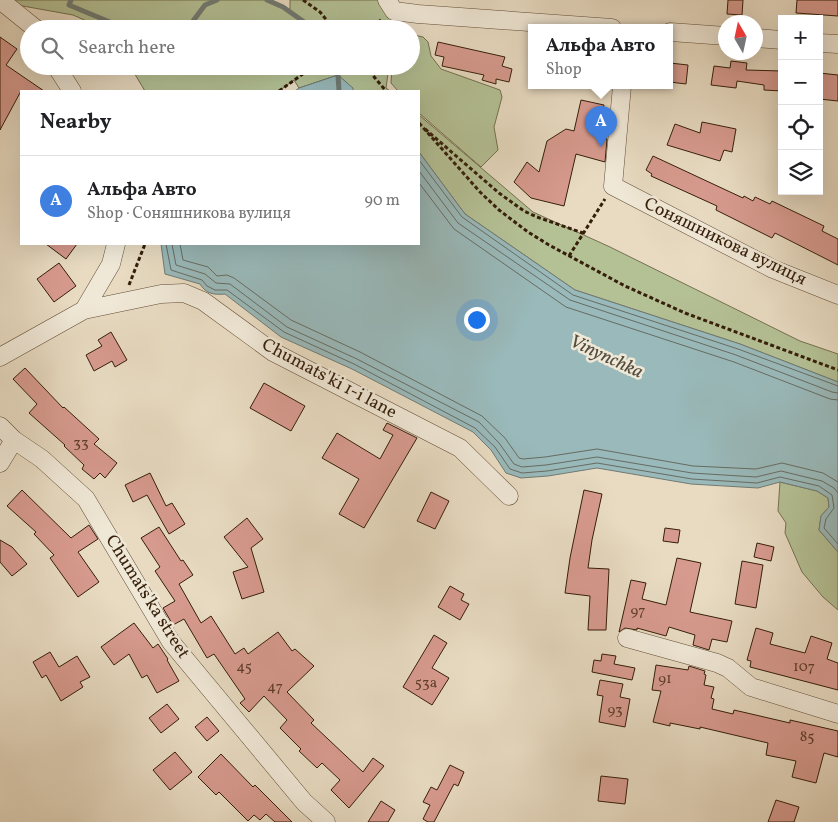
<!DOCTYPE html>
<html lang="en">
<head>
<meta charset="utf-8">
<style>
	:root { --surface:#fff; --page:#f6f6f6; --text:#202124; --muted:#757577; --line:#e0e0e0; --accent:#8f2418 }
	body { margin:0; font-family:Vollkorn,serif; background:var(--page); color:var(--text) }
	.controls { position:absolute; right:15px; top:15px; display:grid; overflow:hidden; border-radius:0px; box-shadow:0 5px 20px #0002 }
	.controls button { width:45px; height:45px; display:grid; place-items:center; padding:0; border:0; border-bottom:1px solid var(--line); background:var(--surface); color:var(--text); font:25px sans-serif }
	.compass { position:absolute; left:718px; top:15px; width:45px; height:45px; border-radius:50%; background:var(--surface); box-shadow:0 5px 20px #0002; rotate:351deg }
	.you { position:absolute; left:476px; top:319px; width:18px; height:18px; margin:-12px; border:4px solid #fff; border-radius:50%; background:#1a73e8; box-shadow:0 0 0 8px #1a73e833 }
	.badge { display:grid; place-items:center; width:32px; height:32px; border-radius:50%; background:var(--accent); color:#fff; font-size:16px; font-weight:700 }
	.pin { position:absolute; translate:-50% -41px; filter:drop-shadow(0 1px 2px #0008) }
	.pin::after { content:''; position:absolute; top:26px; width:18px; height:15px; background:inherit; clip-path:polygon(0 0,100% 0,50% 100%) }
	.popup { position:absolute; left:528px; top:24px; width:145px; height:65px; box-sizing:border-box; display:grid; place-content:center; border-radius:0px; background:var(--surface); filter:drop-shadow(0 1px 4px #0005); font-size:16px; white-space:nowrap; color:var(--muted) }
	.popup b { font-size:19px; color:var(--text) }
	.popup::after { content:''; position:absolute; left:50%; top:100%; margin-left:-10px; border:10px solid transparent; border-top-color:var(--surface) }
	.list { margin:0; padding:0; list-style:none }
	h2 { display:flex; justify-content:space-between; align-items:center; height:65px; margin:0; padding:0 20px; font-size:21px }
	h2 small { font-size:16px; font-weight:400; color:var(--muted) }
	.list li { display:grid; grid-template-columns:32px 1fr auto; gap:15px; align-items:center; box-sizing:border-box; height:90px; padding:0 20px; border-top:1px solid var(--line) }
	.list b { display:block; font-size:19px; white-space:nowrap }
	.list p { margin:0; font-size:16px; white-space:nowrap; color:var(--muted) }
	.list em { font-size:16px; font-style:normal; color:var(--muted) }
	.icon { flex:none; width:28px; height:28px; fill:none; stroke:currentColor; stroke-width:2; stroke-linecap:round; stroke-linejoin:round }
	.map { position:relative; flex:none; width:838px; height:822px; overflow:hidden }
	.search { position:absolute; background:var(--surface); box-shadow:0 5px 20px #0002; left:20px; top:20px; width:400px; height:55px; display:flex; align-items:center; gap:12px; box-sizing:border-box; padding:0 18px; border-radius:28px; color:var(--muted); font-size:19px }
	.panel { position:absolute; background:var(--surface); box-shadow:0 5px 20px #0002; left:20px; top:90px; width:400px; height:155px; border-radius:0px }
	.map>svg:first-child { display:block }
	.green { fill:#b4c195; stroke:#747050 }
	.water { fill:#99b9ba; stroke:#717b74 }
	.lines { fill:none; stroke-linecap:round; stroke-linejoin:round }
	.shore { stroke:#676c62; stroke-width:1 }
	.stream { stroke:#717b74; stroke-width:5 }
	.building { fill:#d79a8e; stroke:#351e0a }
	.minor-casing { stroke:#624d38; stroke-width:19 }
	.path { stroke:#351e0a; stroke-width:3; stroke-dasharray:4 2.5; stroke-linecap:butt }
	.minor { stroke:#f0e8d7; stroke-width:18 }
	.labels { text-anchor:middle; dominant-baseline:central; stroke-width:5; stroke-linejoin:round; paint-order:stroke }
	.number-label { font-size:15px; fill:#5e3d2b }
	.street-label { font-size:18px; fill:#351e0a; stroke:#f0e8d7 }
	.water-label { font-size:19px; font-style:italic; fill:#534c3f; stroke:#f0e8d7 }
</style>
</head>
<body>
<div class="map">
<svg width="838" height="822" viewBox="0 0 838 822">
	<rect width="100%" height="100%" fill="#e8dbc2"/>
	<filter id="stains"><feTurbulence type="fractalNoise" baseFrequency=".004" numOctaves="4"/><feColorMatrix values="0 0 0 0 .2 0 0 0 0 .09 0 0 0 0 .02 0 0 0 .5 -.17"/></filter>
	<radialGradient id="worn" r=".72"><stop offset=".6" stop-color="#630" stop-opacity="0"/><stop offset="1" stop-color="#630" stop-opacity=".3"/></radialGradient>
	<path class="green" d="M 0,0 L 267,0 L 290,12 L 290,0 L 383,0 L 395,18 L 394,29 L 105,29 L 73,15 L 6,3 Z
		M 414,35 L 423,37 L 428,42 L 431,56 L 441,69 L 500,90 L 502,97 L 494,127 L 498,150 L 481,167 L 419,113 L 419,91 L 398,91 L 391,83 L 392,66 L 411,66 L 411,36 Z
		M 130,66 L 389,66 L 386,88 L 390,91 L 353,91 L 352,88 L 338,75 L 299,88 L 294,80 L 279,91 L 145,91 Z
		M 419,115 L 533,212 L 610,247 L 800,341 L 838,354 L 838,382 L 740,344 L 575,290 L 465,214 L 419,152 Z
		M 780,482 L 817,491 L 828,498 L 829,507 L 821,516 L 819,530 L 838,552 L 838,610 L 823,597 L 802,572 L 785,533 L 786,523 L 778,511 Z"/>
	<path class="water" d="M 338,75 L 353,88 L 353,91 L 295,91 L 299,88 Z
		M 419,152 L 465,214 L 575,290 L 740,344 L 838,382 L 838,552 L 819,530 L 821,516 L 829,507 L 828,498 L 817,491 L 780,482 L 758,488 L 691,484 L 597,468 L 548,476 L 521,478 L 506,473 L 491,450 L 473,432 L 352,369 L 281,337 L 225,294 C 214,295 206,294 200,284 L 165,274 L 161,244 L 419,244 Z"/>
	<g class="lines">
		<path class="shore" d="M 419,160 L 462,217 L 573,295 L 738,349 L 838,386
			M 419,171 L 458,223 L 570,300 L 736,355 L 832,392 L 838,393
			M 419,183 L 454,229 L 566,307 L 734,362 L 830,399 L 838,400
			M 166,244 L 171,270 L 202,280 L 207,286 L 215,290 L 227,290 L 284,332 L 354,364 L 475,428 L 495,447 L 510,469 L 522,473 L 547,471 L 597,463 L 692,479 L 757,483 L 780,477 L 819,486 L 832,495 L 834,508 L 826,519 L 824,528 L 838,544
			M 172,244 L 176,265 L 205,274 L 216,283 L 230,284 L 287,327 L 357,359 L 479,422 L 499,443 L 514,464 L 522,467 L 546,465 L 597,457 L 692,473 L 756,477 L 781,471 L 822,481 L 834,488 L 838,493
			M 180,244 L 183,260 L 208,267 L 217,276 L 227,275 L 234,278 L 291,320 L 360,352 L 482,416 L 505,438 L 519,458 L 523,459 L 545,457 L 597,449 L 693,466 L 756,469 L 782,463 L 823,473 L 838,482"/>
		<path class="stream" d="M 71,0 L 69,5 L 117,25 L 120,29
			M 267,0 L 283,7 L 314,29
			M 187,29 L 205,5 L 217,0
			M 149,66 L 150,68 L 169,66
			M 339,91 L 338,75 L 340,66"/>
	</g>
	<path class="building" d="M 728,0 L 743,0 L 742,15 L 727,14 Z
		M 797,0 L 838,0 L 838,16 L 796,13 Z
		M 0,37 L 17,49 L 6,65 L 44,91 L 21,91 L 0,130 Z
		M 438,42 L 505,57 L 502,66 L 512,69 L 509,82 L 496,79 L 496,84 L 482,80 L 484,75 L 442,66 L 444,57 L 435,55 Z
		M 731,61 L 747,63 L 746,70 L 782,71 L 782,91 L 764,90 L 764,85 L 737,81 L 736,88 L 711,85 L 714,66 L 730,68 Z
		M 670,63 L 688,65 L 686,84 L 670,82 Z
		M 819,73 L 838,75 L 838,101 L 819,99 Z
		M 581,100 L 604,105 L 597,137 L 607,139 L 605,162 L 576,154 L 564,206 L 531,198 L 514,182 L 527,162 L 539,172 L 547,141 L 566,129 L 574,131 Z
		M 702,122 L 736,129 L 732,152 L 724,150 L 720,161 L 667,145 L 675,124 L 700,133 Z
		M 653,156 L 743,198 L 744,196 L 753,201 L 755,197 L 770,204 L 772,201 L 824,226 L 822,231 L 838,239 L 838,265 L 775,233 L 772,238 L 716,210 L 717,206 L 651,176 L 652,174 L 646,170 Z
		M 46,244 L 77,244 L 66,259 Z
		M 59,263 L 76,286 L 54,302 L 37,279 Z
		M 111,332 L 127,360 L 115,367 L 112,361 L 94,371 L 86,355 L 102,346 L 98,340 Z
		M 25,368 L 63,408 L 64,407 L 99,439 L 94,444 L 117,463 L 105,478 L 100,473 L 94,479 L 82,469 L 84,465 L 64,446 L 65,445 L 29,413 L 37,404 L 13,379 Z
		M 264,383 L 305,406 L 291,431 L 250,408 Z
		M 387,423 L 417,438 L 364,528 L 339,514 L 359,479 L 322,458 L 337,433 L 380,459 L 393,435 L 383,430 Z
		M 150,473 L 166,506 L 172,503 L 185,524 L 169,534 L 147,495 L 133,502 L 125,485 Z
		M 22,490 L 71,538 L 89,525 L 98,539 L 78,552 L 99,582 L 78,597 L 50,558 L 54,555 L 34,534 L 36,532 L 7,506 Z
		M 584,490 L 602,494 L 592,540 L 588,568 L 609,569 L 606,630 L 588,630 L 590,596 L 565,593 L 570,558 Z
		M 431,492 L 449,501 L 435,529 L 417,521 Z
		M 247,518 L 263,539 L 251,548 L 264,592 L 242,599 L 233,572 L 248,567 L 224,537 Z
		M 159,527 L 181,561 L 183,560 L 193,575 L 179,584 L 201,623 L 211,616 L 235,654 L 244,648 L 248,654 L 278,632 L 292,651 L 295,649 L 314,666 L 287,692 L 314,720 L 311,723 L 363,772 L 373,758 L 384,766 L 349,808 L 331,790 L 340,780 L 322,763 L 317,768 L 299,751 L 301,749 L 280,728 L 287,720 L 264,696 L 249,712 L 240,703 L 245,699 L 214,654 L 207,658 L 184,619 L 173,625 L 163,608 L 175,601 L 155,571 L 160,567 L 141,538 Z
		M 665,528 L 680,530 L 678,543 L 663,541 Z
		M 0,540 L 12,547 L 27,564 L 12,576 L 0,562 Z
		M 757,543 L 774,547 L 771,561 L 754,557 Z
		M 677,558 L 701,563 L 690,612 L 732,621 L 727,642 L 712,639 L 709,650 L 693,645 L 695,635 L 669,627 L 666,636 L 637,628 L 637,630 L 625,628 L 619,632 L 631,580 L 646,583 L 642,599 L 666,605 Z
		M 742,561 L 763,565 L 756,608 L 735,604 Z
		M 450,586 L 464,594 L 461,600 L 469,604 L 460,620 L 438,607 Z
		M 134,623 L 153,648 L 158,644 L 168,659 L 167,660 L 179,681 L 157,693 L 147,675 L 142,678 L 129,654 L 114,665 L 101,647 Z
		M 756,628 L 773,633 L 770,644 L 805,653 L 811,636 L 832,643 L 827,659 L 838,663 L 838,690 L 750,667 L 751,661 L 747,660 Z
		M 434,635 L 447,643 L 432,668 L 449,678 L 432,705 L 403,687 Z
		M 50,652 L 59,667 L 77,656 L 90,677 L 80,682 L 83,687 L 61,701 L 46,675 L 42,678 L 33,662 Z
		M 602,654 L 616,656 L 614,664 L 635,668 L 632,680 L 592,672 L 594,660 L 601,661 Z
		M 656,665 L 688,670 L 689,666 L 705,671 L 704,674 L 706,675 L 704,685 L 714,687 L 711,698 L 714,699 L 712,709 L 733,714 L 734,710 L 790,723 L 790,720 L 838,731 L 838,757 L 824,753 L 816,783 L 792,777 L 796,761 L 766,755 L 768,743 L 700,727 L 700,729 L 670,723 L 670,726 L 653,722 L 661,691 L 652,690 Z
		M 600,680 L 623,684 L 620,697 L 630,699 L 625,727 L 599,722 L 603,696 L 597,695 Z
		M 167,704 L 179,719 L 161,733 L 149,718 Z
		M 207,717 L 219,731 L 207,741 L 195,727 Z
		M 175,752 L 192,772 L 170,790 L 153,770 Z
		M 221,754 L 253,787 L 255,785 L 292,822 L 275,822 L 266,814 L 260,820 L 254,815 L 248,821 L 219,792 L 216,795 L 198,777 Z
		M 450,765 L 464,772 L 458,786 L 454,784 L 434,822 L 428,822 L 423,819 L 430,805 L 423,802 L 431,787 L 437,790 Z
		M 601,776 L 628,779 L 625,804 L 598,801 Z
		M 776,800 L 799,807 L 794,822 L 768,822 Z
		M 381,801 L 395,810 L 388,822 L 368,822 Z"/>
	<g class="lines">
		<defs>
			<path id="minor" d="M 0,0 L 36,29
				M 387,0 L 394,11 L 418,14 L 612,28
				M 670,32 L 726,36
				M 756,38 L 782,40
				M 819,43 L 838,44
				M 56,66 L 72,91
				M 622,86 L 613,186 L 773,269 L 838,295
				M 84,310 L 111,264 L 116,244
				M 0,357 L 84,310 L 161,294 L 184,293 L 203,301 L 273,352 L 460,448 L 509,496
				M 0,426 L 14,440 L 42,459 L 86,499 L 171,642 L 304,802 L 326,822
				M 0,463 L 14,440
				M 627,638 L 717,663 L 728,668 L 751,687 L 838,714"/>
		</defs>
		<use href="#minor" class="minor-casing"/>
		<path class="path" d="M 303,0 L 320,12 L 334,29
			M 369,29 L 381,20
			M 365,66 L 386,91
			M 279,91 L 314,66
			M 419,123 L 480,192 L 499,210 L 528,232 L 549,245 L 625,286 L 685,313 L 838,370
			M 425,129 L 499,193 L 524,211 L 537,217 L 583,233
			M 569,256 L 605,199
			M 129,285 L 145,244"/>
		<use href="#minor" class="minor"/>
	</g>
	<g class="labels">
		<g class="number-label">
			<text x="81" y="443">33</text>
			<text x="638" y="611">97</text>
			<text x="244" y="667">45</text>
			<text x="804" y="667">107</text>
			<text x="665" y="679">91</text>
			<text x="426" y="683">53а</text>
			<text x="275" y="687">47</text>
			<text x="615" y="710">93</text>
			<text x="807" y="737">85</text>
		</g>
		<g class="street-label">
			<text transform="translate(725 242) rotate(26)">Соняшникова вулиця</text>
			<text transform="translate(329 379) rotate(28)">Chumats'ki 1-i lane</text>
			<text transform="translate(147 597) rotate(58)">Chumats'ka street</text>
		</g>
		<g class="water-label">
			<text transform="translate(606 357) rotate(25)">Vinynchka</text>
		</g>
	</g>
	<rect width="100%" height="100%" filter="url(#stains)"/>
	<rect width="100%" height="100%" fill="url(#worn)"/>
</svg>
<div class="controls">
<button>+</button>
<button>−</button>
<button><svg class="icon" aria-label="locate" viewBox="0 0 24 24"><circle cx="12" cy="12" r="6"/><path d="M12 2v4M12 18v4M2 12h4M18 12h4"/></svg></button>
<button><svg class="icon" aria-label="layers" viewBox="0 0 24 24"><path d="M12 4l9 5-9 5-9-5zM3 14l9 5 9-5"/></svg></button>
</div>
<svg class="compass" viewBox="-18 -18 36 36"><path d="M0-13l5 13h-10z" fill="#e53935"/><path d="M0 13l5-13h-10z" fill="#757577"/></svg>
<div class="you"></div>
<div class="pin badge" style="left:601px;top:147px;background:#3f7fe0">A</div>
<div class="popup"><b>Альфа Авто</b>Shop</div>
<div class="search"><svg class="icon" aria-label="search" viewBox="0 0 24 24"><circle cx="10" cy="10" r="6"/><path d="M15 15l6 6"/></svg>Search here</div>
<section class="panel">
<h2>Nearby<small></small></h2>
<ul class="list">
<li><span class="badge" style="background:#3f7fe0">A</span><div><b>Альфа Авто</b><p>Shop · Соняшникова вулиця</p></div><em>90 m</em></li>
</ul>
</section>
</div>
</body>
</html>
